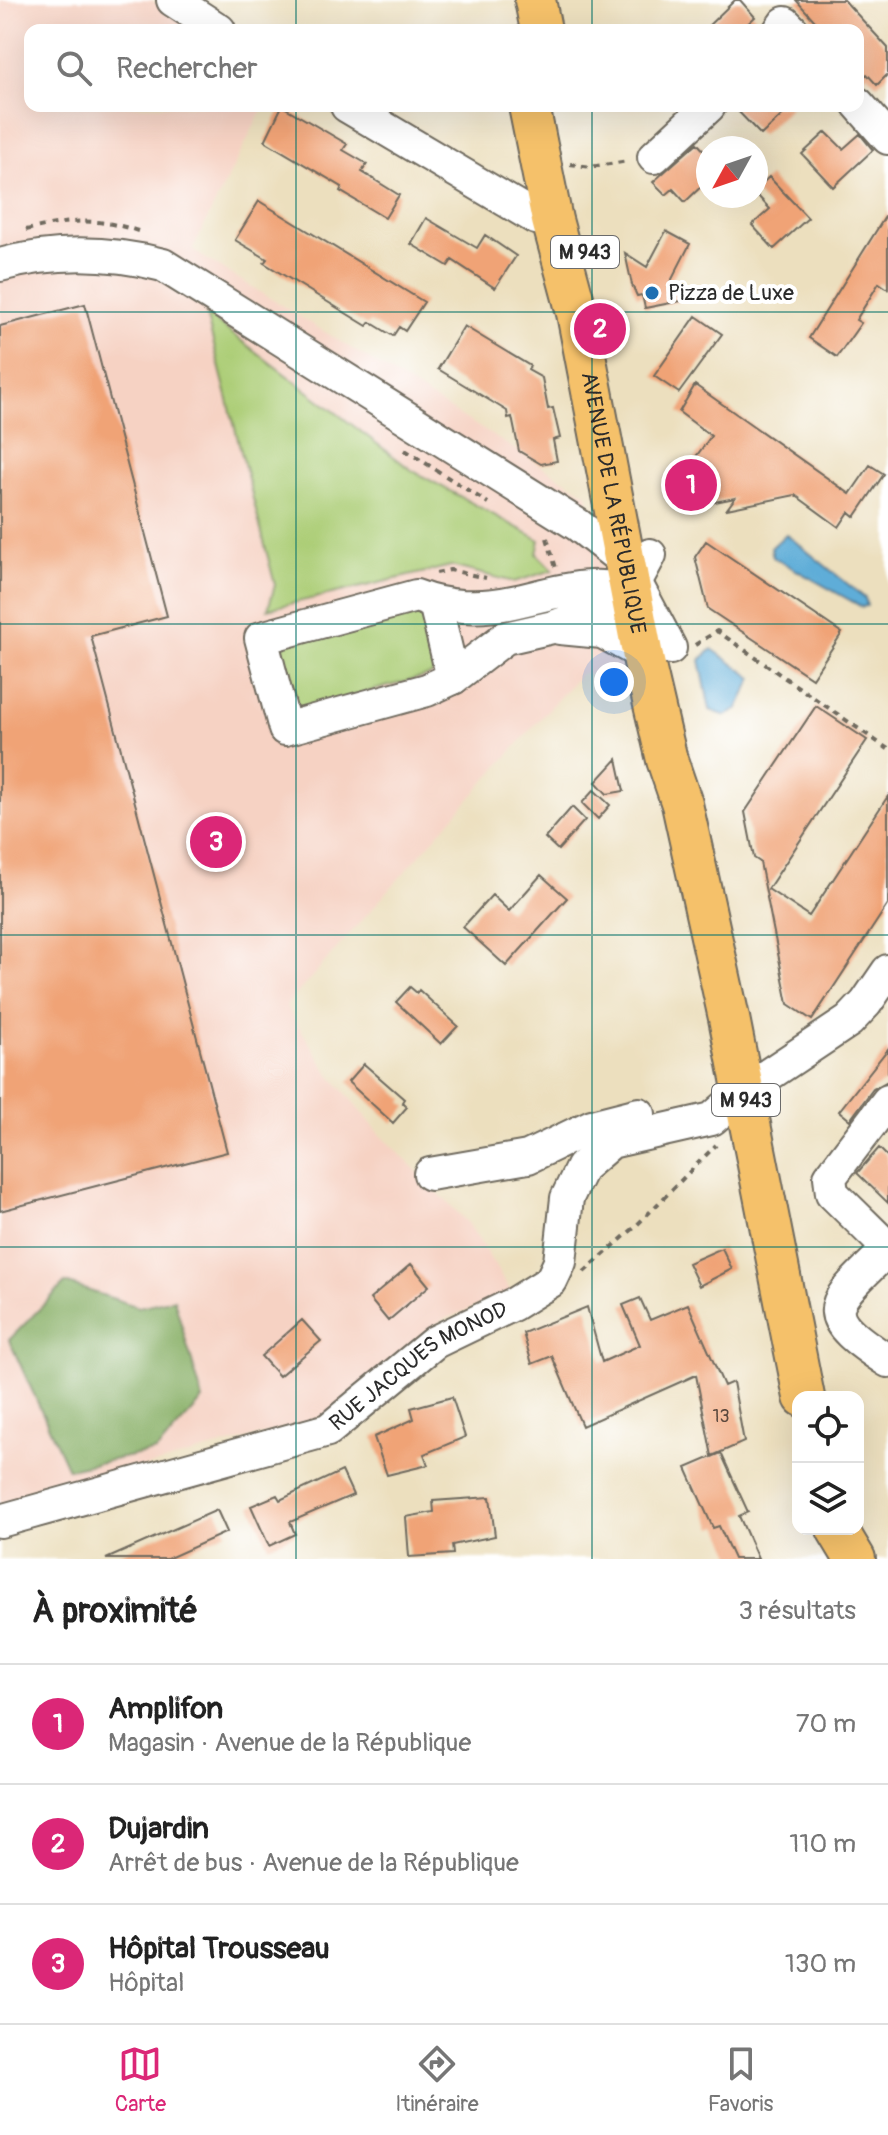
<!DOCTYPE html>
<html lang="fr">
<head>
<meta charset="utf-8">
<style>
	:root { --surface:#fff; --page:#f6f6f6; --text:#222; --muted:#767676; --line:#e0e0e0; --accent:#db2777 }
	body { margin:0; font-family:Pangolin,sans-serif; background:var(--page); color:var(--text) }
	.controls { position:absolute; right:24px; bottom:24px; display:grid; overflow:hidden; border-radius:16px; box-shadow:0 8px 32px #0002 }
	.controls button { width:72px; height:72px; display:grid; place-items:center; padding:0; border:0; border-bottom:2px solid var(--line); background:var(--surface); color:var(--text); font:40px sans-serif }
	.compass { position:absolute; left:696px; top:136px; width:72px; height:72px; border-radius:50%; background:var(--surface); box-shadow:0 8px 32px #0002; rotate:230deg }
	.you { position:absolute; left:614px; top:682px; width:28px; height:28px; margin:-20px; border:6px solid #fff; border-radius:50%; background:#1a73e8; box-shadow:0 0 0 12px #1a73e833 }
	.badge { display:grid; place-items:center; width:52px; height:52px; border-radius:50%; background:var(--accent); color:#fff; font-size:26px; font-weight:700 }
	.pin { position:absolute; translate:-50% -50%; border:4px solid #fff; box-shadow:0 2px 8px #0006 }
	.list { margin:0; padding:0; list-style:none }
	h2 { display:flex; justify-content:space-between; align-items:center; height:104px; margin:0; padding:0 32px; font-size:34px }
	h2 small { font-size:26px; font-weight:400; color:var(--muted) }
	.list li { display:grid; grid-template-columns:52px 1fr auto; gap:24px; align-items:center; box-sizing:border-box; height:120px; padding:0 32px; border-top:2px solid var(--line) }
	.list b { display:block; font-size:30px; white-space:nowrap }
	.list p { margin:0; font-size:26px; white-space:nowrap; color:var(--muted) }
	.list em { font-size:26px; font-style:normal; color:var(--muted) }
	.icon { flex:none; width:44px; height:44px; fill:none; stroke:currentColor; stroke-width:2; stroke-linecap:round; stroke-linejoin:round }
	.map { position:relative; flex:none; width:888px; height:1559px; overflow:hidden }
	.search { position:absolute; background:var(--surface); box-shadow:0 8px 32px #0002; left:24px; right:24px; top:24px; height:88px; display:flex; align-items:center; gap:20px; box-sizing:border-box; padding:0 28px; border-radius:16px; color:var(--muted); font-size:30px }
	.sheet { height:464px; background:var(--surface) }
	nav { display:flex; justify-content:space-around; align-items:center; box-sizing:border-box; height:112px; border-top:2px solid var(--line); background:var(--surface); font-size:22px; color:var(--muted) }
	nav a { display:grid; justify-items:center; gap:4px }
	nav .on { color:var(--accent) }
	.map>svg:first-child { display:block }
	.built { fill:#f6d2c3 }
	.green { fill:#accd76; stroke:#6c7c50; stroke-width:2 }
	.forest { fill:#89b067; stroke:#5a6e49; stroke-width:2 }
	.water { fill:#5fadd8; stroke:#456c82; stroke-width:2 }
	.building { fill:#f0a376 }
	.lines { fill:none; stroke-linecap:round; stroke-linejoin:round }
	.minor-casing { stroke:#6f6a5e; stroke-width:36 }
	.major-casing { stroke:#6f6a5e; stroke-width:44 }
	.path { stroke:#6f6a5e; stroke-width:4; stroke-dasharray:6 6; stroke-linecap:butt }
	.minor { stroke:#fff; stroke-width:32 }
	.major { stroke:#f5c16b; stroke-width:40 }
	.grid { fill:none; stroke:#0f766e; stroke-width:2; stroke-opacity:0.55 }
	.poi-dot { fill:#1f6fb2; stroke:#fff; stroke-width:3 }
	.labels { text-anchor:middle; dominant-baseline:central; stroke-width:8; stroke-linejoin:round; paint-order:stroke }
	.number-label { font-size:18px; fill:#5c493e }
	.shield { fill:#fff; stroke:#6b6b6b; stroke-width:2 }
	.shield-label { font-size:20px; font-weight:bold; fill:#2b2b2b }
	.poi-label { font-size:22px; fill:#2b2b2b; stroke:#fff; text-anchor:start }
	.street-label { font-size:22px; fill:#2b2b2b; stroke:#fff }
</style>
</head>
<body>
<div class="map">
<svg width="888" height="1559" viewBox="0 0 888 1559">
	<rect width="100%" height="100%" fill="#fff"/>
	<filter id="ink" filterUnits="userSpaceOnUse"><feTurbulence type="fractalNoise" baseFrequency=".0125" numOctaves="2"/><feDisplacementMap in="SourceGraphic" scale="16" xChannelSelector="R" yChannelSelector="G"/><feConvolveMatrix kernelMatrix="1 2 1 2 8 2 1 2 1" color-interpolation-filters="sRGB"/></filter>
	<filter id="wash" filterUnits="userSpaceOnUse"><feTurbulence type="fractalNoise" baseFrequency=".006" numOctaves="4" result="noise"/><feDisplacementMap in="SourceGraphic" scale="32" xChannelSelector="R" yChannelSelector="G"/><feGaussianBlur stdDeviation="1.8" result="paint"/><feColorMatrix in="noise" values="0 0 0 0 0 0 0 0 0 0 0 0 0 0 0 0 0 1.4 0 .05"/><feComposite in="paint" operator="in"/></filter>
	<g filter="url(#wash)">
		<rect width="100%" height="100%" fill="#ecdfbe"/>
		<path class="built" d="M 0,0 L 151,0 L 197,30 L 30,30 L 30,106 L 264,106 L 192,250 L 587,494 L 624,678 L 581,673 L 286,1006 L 328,1072 L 381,1135 L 468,1223 L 512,1293 L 442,1320 L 323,1418 L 0,1507 Z"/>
		<path class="green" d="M 206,314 L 413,471 L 540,540 L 537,554 L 553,570 L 514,582 L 451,566 L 268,609 L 275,585 Z
			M 414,610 L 426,613 L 440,665 L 431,675 L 304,709 L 291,701 L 279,659 L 284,643 Z"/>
		<path class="forest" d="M 65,1283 L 139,1307 L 174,1299 L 203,1400 L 156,1451 L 68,1469 L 9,1340 Z"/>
		<path class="water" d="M 786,534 L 865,598 L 867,606 L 862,607 L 773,557 L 771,548 Z
			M 712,649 L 753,678 L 737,710 L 726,716 L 710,710 L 700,660 Z"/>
		<g id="blocks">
			<path class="building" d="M 735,0 L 740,0 L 755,17 L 741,30 L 704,30 Z
				M 796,0 L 844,0 L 888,48 L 888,74 L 877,85 L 867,74 L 858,81 L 858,30 L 823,30 Z
				M 282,106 L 347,144 L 343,150 L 367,164 L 362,172 L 399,195 L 385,218 L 340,191 L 342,187 L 265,141 Z
				M 733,106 L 792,106 L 761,135 Z
				M 826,132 L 843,149 L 860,134 L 873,150 L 833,187 L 802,154 Z
				M 697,143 L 708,155 L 708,180 L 685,202 L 673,189 L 666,195 L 653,182 Z
				M 769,177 L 808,218 L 774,249 L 752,225 L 770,209 L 756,194 L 756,189 Z
				M 259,201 L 424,302 L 405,331 L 399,327 L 393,336 L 370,322 L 367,326 L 264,263 L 267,259 L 235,240 Z
				M 888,212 L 888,289 L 879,283 L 856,320 L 861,323 L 837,357 L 809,338 Z
				M 426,218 L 477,248 L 485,235 L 516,256 L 495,288 L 452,260 L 448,266 L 411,244 Z
				M 666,231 L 690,244 L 670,283 L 696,298 L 645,308 L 642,295 L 637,296 L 632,285 L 625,253 L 647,267 Z
				M 85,304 L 167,616 L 91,636 L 227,1152 L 0,1211 L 0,326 Z
				M 696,316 L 722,334 L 679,393 L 654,376 Z
				M 464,326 L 530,366 L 528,370 L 542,378 L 548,409 L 553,408 L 560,438 L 553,440 L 557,461 L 541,464 L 519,451 L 512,417 L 508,418 L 507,411 L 438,369 Z
				M 695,385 L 850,494 L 870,465 L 884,474 L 855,517 L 849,512 L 839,527 L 795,495 L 727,509 L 735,498 L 679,509 L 673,481 L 686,479 L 685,462 L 692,462 L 711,436 L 679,412 Z
				M 706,541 L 842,633 L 812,678 L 708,609 L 695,557 Z
				M 816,706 L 867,740 L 768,889 L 809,916 L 888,796 L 888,904 L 812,1020 L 788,1004 L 760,862 L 754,858 L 745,812 Z
				M 617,759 L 624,791 L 607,794 L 596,782 Z
				M 594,790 L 610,805 L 598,819 L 582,803 Z
				M 572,807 L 585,820 L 558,850 L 545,838 Z
				M 541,875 L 567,898 L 506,966 L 463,927 L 492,895 L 509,911 Z
				M 410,987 L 417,993 L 419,990 L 458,1026 L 441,1044 L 396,1002 Z
				M 888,1049 L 888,1081 L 873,1089 L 850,1120 L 839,1111 Z
				M 364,1064 L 404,1099 L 402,1102 L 407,1107 L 393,1123 L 348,1082 Z
				M 879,1148 L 888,1157 L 888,1203 L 857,1173 Z
				M 722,1248 L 732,1269 L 699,1286 L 688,1263 Z
				M 411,1264 L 429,1286 L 388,1321 L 370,1299 Z
				M 640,1298 L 650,1320 L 688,1304 L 724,1386 L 733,1382 L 744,1442 L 712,1456 L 696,1375 L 582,1426 L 552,1356 L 532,1364 L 523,1333 L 587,1307 L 602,1362 L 640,1345 L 623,1305 Z
				M 302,1320 L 321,1341 L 279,1376 L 261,1356 Z
				M 452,1397 L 465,1437 L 424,1454 L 428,1465 L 387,1475 L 374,1437 L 414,1419 L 411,1408 Z
				M 721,1453 L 748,1512 L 739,1516 L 758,1559 L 734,1559 L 719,1526 L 713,1528 L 686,1468 Z
				M 342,1471 L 353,1495 L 290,1522 L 295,1534 L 269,1546 L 251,1506 L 277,1495 L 280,1500 Z
				M 490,1497 L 495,1536 L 452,1545 L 453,1554 L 409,1557 L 406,1517 L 434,1512 L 433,1501 Z
				M 217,1510 L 227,1532 L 167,1559 L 106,1559 Z"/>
		</g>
	</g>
	<g filter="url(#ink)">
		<use href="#blocks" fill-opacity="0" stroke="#6f6a5e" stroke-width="2"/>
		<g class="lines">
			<defs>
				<g id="minor">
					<path d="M 173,0 L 219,30"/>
					<path d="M 780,30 L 785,23 L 792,30"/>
					<path d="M 858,104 L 888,138"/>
					<path d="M 347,106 L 536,218 L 552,220"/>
					<path d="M 654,157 L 709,106"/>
					<path d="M 0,265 C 55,250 108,251 163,265 L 578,525 L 624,561 L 670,648"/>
					<path d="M 435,603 L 453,678"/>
					<path d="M 648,608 C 642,603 635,594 629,592 C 593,578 548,595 513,602 C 481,609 446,608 416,596 L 261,638 L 285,729 L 427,690 L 453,678 L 505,638 L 553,627 L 606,608 L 630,592 L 650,555"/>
					<path d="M 560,628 L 602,632 L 643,654"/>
					<path d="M 888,1101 L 830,1177 L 832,1193 L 888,1248"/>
					<path d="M 430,1174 L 528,1157 L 592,1126 L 639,1114"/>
					<path d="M 888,1249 C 832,1305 811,1311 888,1361"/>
					<path id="s1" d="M 0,1521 L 328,1430 L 435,1342 L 514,1304 L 551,1281 L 560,1262 L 567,1198 L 582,1167 L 611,1142 L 712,1119 L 744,1091 L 849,1021 L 866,1003 L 888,971"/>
				</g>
				<g id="major">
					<path d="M 535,0 L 541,30"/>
					<path id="s2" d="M 529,106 L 552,220 L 577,313 L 644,662 L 667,760 L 682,804 L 729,1018 L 804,1397"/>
					<path d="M 837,1529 L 855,1559"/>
				</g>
			</defs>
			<use href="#minor" class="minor-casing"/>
			<use href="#major" class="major-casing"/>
			<path class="path" d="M 570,164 L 591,167 L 628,161
				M 26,230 C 69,220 96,217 138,231
				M 405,450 L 488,503
				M 547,538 L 556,568
				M 436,573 L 450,570 L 486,578
				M 695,645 L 717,631 L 888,749
				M 584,1272 L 634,1228 L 716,1145"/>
			<use href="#minor" class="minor"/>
			<use href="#major" class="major"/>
		</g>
	</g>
	<path class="grid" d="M 296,0 L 296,30M 592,0 L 592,30M 296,106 L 296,1559M 592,106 L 592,1559M 0,312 L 888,312M 0,624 L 888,624M 0,935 L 888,935M 0,1247 L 888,1247"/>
	<circle class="poi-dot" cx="652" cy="293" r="8"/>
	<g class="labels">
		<g class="number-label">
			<text x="721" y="1416">13</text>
		</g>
		<g class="shield">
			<rect x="551" y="236" width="68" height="32" rx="6"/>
			<rect x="712" y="1084" width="68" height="32" rx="6"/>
		</g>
		<g class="shield-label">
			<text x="585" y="252">M 943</text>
			<text x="746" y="1100">M 943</text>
		</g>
		<g class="poi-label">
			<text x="668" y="293">Pizza de Luxe</text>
		</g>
		<g class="street-label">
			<text stroke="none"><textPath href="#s2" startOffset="406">AVENUE DE LA RÉPUBLIQUE</textPath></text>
			<text stroke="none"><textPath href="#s1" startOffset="452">RUE JACQUES MONOD</textPath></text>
		</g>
	</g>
</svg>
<div class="controls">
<button><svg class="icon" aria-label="locate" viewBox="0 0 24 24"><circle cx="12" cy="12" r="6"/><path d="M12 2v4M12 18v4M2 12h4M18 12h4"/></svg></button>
<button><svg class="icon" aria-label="layers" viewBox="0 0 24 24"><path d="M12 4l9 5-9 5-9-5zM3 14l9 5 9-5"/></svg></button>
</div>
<svg class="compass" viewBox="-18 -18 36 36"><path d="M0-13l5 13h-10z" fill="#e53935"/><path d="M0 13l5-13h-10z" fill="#767676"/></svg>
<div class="you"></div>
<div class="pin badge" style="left:691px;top:485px">1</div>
<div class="pin badge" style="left:600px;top:329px">2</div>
<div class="pin badge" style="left:216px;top:842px">3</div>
<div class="search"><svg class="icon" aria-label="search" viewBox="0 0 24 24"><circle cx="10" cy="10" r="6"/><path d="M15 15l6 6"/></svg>Rechercher</div>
</div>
<section class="sheet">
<h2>À proximité<small>3 résultats</small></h2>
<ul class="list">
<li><span class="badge">1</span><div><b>Amplifon</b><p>Magasin · Avenue de la République</p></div><em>70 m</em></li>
<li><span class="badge">2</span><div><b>Dujardin</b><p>Arrêt de bus · Avenue de la République</p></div><em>110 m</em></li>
<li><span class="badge">3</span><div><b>Hôpital Trousseau</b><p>Hôpital</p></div><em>130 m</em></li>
</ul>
</section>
<nav>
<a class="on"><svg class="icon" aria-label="map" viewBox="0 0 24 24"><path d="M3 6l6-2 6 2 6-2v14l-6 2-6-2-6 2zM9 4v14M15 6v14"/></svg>Carte</a>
<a><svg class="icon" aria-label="directions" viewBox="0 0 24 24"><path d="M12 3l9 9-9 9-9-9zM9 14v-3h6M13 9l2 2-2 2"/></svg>Itinéraire</a>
<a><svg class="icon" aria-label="saved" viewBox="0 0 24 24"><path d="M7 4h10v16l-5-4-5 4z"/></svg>Favoris</a>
</nav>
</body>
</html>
